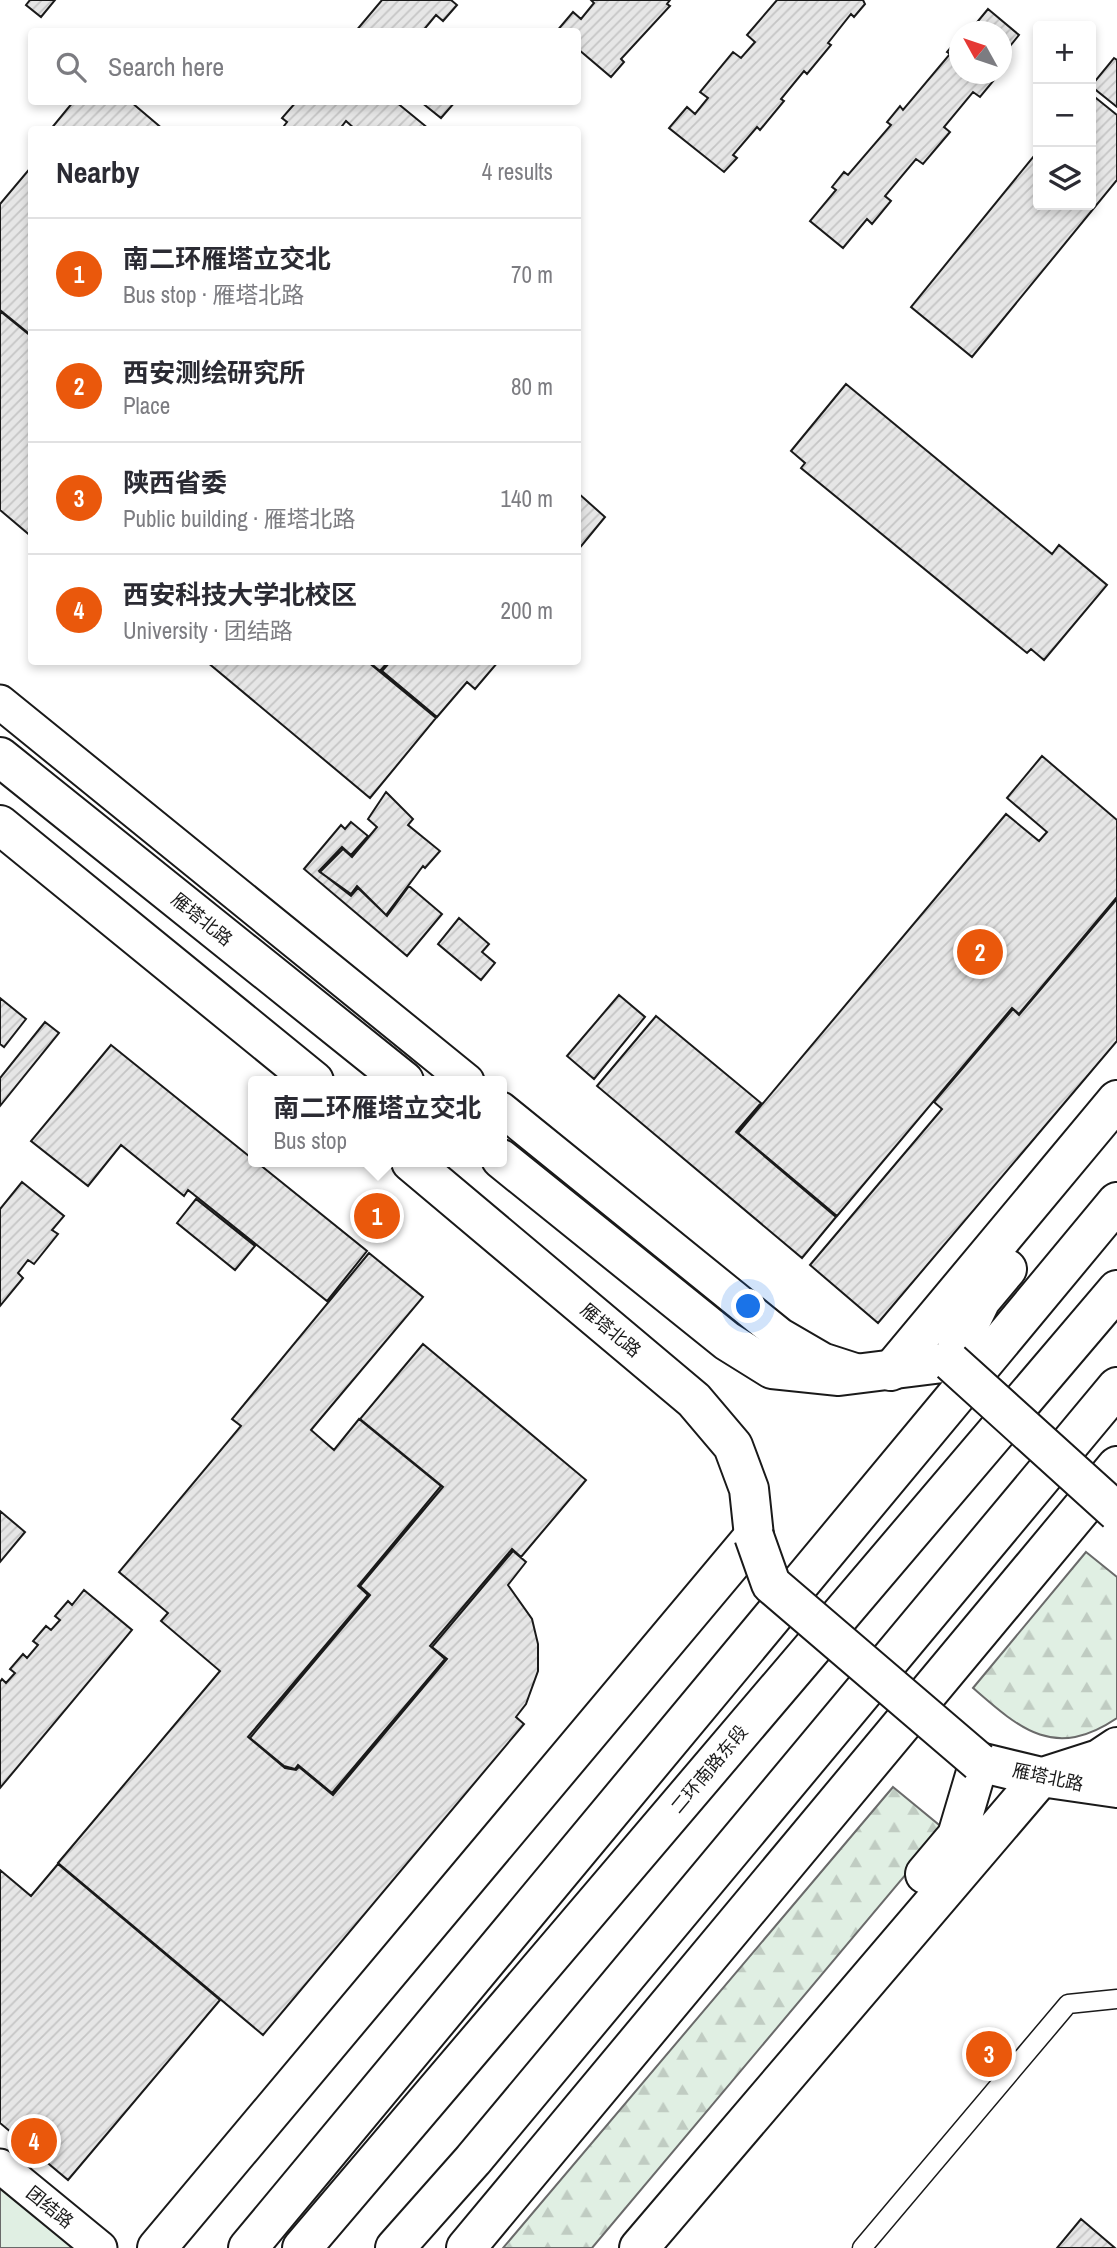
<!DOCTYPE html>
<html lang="en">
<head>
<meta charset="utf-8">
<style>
	:root { --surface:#fff; --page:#f2f2f3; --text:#2b2b33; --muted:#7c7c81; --line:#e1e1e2; --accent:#ea580c }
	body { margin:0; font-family:"Archivo Narrow","Noto Sans SC",sans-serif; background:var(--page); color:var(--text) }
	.controls { position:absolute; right:21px; top:21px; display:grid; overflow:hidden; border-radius:7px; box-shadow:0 4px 10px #0003 }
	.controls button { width:63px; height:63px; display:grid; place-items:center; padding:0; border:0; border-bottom:2px solid var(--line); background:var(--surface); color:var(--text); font:35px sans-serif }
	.compass { position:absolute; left:949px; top:21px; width:63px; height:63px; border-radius:50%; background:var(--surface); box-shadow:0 4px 10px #0003; rotate:310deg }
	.you { position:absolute; left:749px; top:1307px; width:24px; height:24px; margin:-18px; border:5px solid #fff; border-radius:50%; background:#1a73e8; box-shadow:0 0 0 10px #1a73e833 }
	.badge { display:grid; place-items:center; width:46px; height:46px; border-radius:50%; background:var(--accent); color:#fff; font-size:23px; font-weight:700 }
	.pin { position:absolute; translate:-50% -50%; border:4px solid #fff; box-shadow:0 2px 7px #0006 }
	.popup { position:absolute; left:248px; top:1076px; width:259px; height:91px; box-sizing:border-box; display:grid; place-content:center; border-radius:7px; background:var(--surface); filter:drop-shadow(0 2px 5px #0005); font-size:23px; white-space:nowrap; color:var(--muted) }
	.popup b { font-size:26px; color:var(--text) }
	.popup::after { content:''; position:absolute; left:50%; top:100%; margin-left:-14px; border:14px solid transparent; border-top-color:var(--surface) }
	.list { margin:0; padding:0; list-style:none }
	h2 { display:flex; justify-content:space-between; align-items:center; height:91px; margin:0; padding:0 28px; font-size:30px }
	h2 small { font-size:23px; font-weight:400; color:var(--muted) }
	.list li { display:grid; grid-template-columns:46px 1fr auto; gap:21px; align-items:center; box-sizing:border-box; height:112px; padding:0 28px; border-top:2px solid var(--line) }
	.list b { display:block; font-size:26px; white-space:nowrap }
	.list p { margin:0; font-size:23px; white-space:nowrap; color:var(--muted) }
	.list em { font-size:23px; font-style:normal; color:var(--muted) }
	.icon { flex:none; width:38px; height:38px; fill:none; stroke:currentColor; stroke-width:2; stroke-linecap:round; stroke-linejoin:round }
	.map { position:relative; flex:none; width:1117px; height:2248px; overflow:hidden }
	.search { position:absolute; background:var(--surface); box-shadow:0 4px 10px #0003; left:28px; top:28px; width:553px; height:77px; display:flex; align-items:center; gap:18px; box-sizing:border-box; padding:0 24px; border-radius:7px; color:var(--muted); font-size:26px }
	.panel { position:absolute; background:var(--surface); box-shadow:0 4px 10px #0003; left:28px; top:126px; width:553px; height:539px; border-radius:7px }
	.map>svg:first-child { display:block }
	.green { fill:#e0efe3; stroke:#6a6a6a; stroke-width:2 }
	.forest { fill:url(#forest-firs); stroke:#6a6a6a; stroke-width:2 }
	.building { fill:url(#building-hatch); stroke:#1a1a1a; stroke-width:2 }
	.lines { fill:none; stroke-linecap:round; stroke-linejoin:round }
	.service-casing { stroke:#1a1a1a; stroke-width:21 }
	.minor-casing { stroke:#1a1a1a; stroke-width:37 }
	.secondary-casing { stroke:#1a1a1a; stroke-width:42 }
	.trunk-casing { stroke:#1a1a1a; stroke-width:42 }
	.service { stroke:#fff; stroke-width:18 }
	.minor { stroke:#fff; stroke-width:33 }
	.secondary { stroke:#fff; stroke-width:38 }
	.trunk { stroke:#fff; stroke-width:38 }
	.secondary-bridge-casing { stroke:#1a1a1a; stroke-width:42; stroke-linecap:butt }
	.secondary-bridge { stroke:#fff; stroke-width:38 }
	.labels { text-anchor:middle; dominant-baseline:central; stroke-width:5; stroke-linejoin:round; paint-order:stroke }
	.street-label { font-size:18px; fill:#1a1a1a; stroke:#fff }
</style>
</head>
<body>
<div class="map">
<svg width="1117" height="2248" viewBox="0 0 1117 2248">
	<defs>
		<pattern id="forest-firs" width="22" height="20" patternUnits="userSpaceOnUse" patternTransform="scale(1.75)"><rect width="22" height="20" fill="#e0efe3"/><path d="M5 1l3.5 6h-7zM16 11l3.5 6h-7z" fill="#c0ccc2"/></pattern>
		<pattern id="building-hatch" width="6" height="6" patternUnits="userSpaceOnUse" patternTransform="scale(1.75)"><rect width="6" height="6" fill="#e6e6e6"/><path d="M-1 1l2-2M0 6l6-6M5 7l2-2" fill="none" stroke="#c5c5c5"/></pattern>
	</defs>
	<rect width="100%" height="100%" fill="#fff"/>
	<path class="green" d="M 0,2166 L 100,2248 L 0,2248 Z"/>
	<path class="forest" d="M 1086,1552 L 1117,1577 L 1117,1718 C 1055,1760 1021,1730 973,1688 Z
		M 893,1787 L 944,1829 L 592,2248 L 503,2248 Z"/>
	<path class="building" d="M 30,0 L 55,0 L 41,17 L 26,5 Z
		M 382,0 L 451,0 L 457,5 L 443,21 L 436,15 L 422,32 L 355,32 Z
		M 591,0 L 670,0 L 667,4 L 670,6 L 621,59 L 624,62 L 611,77 L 578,49 L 578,32 L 556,32 L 573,12 L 581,19 L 594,3 Z
		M 777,0 L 863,0 L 865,4 L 854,17 L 851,14 L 828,43 L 831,45 L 807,74 L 804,71 L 781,99 L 784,101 L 760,130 L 757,127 L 733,155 L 737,158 L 724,172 L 669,128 L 687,107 L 695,114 L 708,98 L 700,92 L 733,52 L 741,58 L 755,42 L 747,35 Z
		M 988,9 L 1019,35 L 1002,56 L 1002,32 L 969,32 Z
		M 956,41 L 960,43 L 960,74 L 999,74 L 980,97 L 973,92 L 944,127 L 950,132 L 923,164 L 916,159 L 885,196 L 891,201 L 872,224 L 867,219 L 843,248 L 810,221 L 836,190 L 832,187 L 844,172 L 848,175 L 891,125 L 887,122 L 900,106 L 903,110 L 950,54 L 947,52 Z
		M 1114,58 L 1117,60 L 1117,107 L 1091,86 Z
		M 1091,94 L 1117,115 L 1117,180 L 972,357 L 911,307 L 1038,151 L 1038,205 L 1091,205 Z
		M 73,102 L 131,102 L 164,130 L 50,130 Z
		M 296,102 L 396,102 L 429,129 L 356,130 L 346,121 L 339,130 L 281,130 L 287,122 L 282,118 Z
		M 421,102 L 455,102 L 441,118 Z
		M 32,166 L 32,336 L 0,310 L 0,204 Z
		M 0,311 L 32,337 L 32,537 L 0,510 Z
		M 846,384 L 1052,554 L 1059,545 L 1107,585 L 1044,660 L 1031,649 L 1027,653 L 801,468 L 805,463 L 791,451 Z
		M 578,493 L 605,517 L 578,550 Z
		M 207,662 L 368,662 L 436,718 L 370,798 Z
		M 369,662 L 388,662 L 380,671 Z
		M 390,662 L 498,662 L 475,689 L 467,682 L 437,717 L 382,671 Z
		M 1042,756 L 1117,820 L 1117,897 L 1019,1014 L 1012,1008 L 837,1216 L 738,1133 L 1006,814 L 1039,841 L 1047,832 L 1007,798 Z
		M 386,792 L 413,819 L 408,825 L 440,851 L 425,868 L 423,866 L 386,915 L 357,886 L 351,894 L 320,872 L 343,849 L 352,857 L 377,827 L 368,819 Z
		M 351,822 L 368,836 L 351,855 L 342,847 L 319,871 L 351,896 L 358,888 L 387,916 L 409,886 L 442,914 L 407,956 L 304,869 L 341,825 L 345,829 Z
		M 1117,899 L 1117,1041 L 878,1323 L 810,1265 L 942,1109 L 934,1102 L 1013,1009 L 1019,1015 Z
		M 459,918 L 489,944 L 482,952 L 495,963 L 481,980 L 438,944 Z
		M 619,995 L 645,1017 L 594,1079 L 567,1056 Z
		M 0,998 L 26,1019 L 4,1047 L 0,1044 Z
		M 656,1016 L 761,1103 L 736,1132 L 836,1217 L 802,1258 L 597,1086 Z
		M 45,1022 L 59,1033 L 0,1106 L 0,1078 Z
		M 111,1045 L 367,1251 L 327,1301 L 188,1190 L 184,1196 L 121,1145 L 88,1186 L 31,1141 Z
		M 22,1182 L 64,1216 L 52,1230 L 58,1234 L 34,1264 L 28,1260 L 18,1273 L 23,1278 L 0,1306 L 0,1209 Z
		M 196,1199 L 255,1246 L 235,1270 L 177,1223 Z
		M 369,1253 L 423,1297 L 311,1430 L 334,1450 L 359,1419 L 441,1486 L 358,1586 L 368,1595 L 248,1737 L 285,1768 L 296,1770 L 299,1767 L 333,1795 L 447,1659 L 432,1647 L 513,1551 L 526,1562 L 508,1585 L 532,1619 L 538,1644 L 538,1671 L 526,1704 L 516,1717 L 524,1724 L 263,2035 L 58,1863 L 220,1671 L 161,1621 L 168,1613 L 119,1572 L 241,1426 L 232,1419 Z
		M 423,1344 L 586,1480 L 521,1557 L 512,1549 L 430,1646 L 445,1659 L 332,1793 L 298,1765 L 295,1769 L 284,1766 L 250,1738 L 370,1595 L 360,1586 L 443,1487 L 360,1419 Z
		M 0,1511 L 25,1532 L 0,1562 Z
		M 84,1590 L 132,1630 L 0,1788 L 0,1682 L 2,1679 L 6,1683 L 15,1673 L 10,1669 L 23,1654 L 27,1658 L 38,1645 L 33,1641 L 46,1626 L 51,1630 L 60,1620 L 55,1616 L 68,1601 L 72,1605 Z
		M 58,1864 L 220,2000 L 68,2180 L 0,2123 L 0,1870 L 31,1896 Z
		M 1081,2219 L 1115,2248 L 1057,2248 Z"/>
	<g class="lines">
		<defs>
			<path id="service" d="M 862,2248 L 1068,2004 L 1117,1999"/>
			<path id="minor" d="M 0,702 L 467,1081
				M 501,1109 L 780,1335 L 823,1360 L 857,1371
				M 0,2166 L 100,2248"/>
			<path id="secondary" d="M 0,757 L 404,1081
				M 0,825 L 314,1081
				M 501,1159 L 727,1341 L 772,1369 L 839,1376 L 951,1362
				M 411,1162 L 694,1400 L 733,1446 L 749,1489 L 754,1536
				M 979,1762 L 1041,1777 L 1117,1788
				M 1046,1776 L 1099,1759 L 1117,1747
				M 248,2248 L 1117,1202
				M 466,2248 L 1117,1466"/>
			<path id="trunk" d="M 951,1362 L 981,1300 L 1007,1269
				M 891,1371 L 1117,1100
				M 925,1874 L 957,1836 L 979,1762
				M 157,2248 L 754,1536
				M 302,2248 L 1117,1290
				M 395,2248 L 473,2160 L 1117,1387
				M 639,2248 L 1041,1777"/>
		</defs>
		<use href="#service" class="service-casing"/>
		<use href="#minor" class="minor-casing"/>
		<use href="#secondary" class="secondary-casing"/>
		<use href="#trunk" class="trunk-casing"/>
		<use href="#service" class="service"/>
		<use href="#minor" class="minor"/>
		<use href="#secondary" class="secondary"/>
		<use href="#trunk" class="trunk"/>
		<defs>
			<path id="secondary-bridge" d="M 951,1362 L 1117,1512
				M 754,1536 L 771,1584 L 979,1762"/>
		</defs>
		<use href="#secondary-bridge" class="secondary-bridge-casing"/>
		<use href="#secondary-bridge" class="secondary-bridge"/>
	</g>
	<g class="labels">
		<g class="street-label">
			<text transform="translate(202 919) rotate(39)">雁塔北路</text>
			<text transform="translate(611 1330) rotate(40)">雁塔北路</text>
			<text transform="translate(709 1769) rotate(-50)">二环南路东段</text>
			<text transform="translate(1048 1777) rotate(12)">雁塔北路</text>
			<text transform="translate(50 2207) rotate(39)">团结路</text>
		</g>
	</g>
</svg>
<div class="controls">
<button>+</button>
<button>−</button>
<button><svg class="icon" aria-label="layers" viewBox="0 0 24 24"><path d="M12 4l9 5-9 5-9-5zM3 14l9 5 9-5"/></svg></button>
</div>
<svg class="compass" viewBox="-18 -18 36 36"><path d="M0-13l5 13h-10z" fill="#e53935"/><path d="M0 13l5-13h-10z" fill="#7c7c81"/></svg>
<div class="you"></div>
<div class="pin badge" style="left:377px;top:1216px">1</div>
<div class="popup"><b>南二环雁塔立交北</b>Bus stop</div>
<div class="pin badge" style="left:980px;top:952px">2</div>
<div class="pin badge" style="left:989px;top:2054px">3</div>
<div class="pin badge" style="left:34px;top:2141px">4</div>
<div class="search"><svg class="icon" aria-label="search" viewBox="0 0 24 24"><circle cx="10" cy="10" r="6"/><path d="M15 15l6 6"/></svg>Search here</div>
<section class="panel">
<h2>Nearby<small>4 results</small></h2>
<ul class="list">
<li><span class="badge">1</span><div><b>南二环雁塔立交北</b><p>Bus stop · 雁塔北路</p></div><em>70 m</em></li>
<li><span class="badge">2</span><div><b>西安测绘研究所</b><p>Place</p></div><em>80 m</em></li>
<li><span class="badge">3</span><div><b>陕西省委</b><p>Public building · 雁塔北路</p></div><em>140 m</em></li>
<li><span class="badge">4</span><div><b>西安科技大学北校区</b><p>University · 团结路</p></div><em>200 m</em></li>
</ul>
</section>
</div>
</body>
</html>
